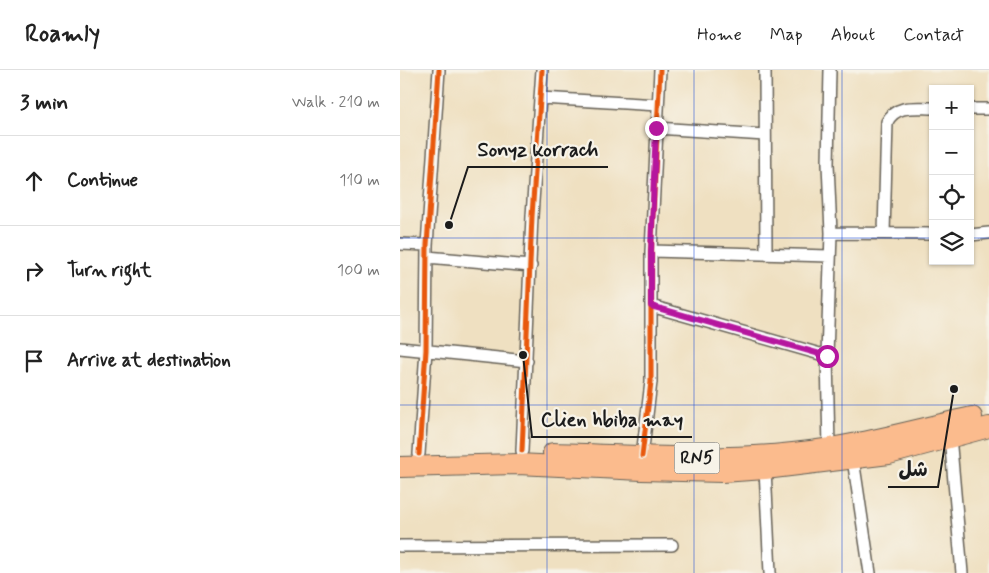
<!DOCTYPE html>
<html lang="en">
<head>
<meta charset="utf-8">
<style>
	:root { --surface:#fff; --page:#f6f6f6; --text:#222; --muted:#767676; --line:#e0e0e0 }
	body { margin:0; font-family:Mynerve,"Playpen Sans Arabic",sans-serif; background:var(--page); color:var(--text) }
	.controls { position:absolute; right:15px; top:15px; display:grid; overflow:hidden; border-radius:0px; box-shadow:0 1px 4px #0004 }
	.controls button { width:45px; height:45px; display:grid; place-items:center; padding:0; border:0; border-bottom:1px solid var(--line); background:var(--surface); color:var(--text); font:25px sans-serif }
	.stop { position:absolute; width:15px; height:15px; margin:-11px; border:4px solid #b5179e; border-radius:50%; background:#fff }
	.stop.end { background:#b5179e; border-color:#fff; box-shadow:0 1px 5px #0008 }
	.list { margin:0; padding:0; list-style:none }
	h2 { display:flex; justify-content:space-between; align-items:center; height:65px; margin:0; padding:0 20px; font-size:21px }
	h2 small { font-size:16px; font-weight:400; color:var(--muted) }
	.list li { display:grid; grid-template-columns:32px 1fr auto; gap:15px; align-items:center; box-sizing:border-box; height:90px; padding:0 20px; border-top:1px solid var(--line) }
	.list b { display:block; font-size:19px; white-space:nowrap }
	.list em { font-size:16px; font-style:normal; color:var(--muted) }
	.icon { flex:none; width:28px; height:28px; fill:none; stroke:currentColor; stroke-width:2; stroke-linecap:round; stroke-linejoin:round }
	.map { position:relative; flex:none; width:589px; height:503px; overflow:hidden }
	header { display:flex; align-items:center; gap:30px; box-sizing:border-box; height:70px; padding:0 25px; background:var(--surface); border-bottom:1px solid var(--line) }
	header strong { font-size:24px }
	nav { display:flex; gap:28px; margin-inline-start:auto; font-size:18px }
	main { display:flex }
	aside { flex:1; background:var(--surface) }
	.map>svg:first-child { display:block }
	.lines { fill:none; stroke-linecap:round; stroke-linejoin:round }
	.street-casing { stroke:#666156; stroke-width:14 }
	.highway-casing { stroke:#666156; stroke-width:22 }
	.street { stroke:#fff; stroke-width:11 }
	.highway { stroke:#fbbb8d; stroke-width:20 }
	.cycleway-casing { stroke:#f7f3e8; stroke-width:8 }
	.cycleway { stroke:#e8590c; stroke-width:5 }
	.route { stroke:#b5179e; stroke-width:6 }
	.grid { fill:none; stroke:#1d4ed8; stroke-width:1; stroke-opacity:0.55 }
	.labels { text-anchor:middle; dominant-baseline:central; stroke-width:4.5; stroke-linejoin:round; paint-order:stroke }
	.shield { fill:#f7f3e8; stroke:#5e5c59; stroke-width:1 }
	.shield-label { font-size:18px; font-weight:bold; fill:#1c1c1c }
	.leader { fill:none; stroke:#1c1c1c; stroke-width:2 }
	.callout-dot { fill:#1c1c1c; stroke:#f7f3e8; stroke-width:2 }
	.callout-label { font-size:20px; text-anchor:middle; font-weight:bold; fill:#1c1c1c; stroke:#f7f3e8; stroke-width:4.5; stroke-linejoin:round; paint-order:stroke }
</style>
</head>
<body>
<header>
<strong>Roamly</strong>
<nav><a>Home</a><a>Map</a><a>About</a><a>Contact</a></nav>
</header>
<main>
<aside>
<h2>3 min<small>Walk · 210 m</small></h2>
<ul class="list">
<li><svg class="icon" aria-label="ahead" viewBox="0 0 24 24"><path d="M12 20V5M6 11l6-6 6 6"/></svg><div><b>Continue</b></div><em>110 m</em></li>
<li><svg class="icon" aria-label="right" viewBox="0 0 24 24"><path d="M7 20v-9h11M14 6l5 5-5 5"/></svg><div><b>Turn right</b></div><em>100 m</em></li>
<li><svg class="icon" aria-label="arrive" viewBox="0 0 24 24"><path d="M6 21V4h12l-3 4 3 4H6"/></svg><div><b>Arrive at destination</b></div></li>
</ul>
</aside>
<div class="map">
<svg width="589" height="503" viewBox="0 0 589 503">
	<rect width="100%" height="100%" fill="#f7f3e8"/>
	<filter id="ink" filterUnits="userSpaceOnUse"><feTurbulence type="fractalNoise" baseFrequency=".02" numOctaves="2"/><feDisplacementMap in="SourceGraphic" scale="10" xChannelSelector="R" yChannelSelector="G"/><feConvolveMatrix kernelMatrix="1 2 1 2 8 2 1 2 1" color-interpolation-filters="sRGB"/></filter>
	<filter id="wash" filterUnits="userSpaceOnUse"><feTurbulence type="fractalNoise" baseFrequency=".0096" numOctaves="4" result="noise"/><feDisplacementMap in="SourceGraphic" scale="20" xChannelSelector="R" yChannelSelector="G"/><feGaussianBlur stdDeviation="1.12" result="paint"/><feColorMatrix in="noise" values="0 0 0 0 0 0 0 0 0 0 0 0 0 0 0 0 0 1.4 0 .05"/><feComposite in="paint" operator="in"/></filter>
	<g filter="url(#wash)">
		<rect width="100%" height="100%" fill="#efe0c1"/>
	</g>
	<g filter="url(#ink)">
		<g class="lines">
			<defs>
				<path id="street" d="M 365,0 L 366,184
					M 141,28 L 258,35
					M 570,39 L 589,39
					M 256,58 L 365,65
					M 431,163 L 533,164
					M 484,163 L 487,52 C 496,34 516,38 533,38
					M 570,165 L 589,163
					M 0,174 L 27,175
					M 251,181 L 430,186
					M 27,187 L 131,196
					M 251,236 L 427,286
					M 0,278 L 127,291
					M 550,366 L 562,503
					M 429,378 L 427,286 L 431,163 L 428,94 L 430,0
					M 122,381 L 132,146 L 142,0
					M 19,384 L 26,280 L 27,175 L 39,0
					M 242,386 L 251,312 L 251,181 L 260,0
					M 453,389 L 470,503
					M 365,399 L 370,503
					M 0,476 L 272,475"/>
				<path id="highway" d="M 153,383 C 233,385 313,392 393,383 C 454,377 513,360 572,347
					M 0,397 L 118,394 L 242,400 L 322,402 L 365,399 L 489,384 L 589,357"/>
			</defs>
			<use href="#street" class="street-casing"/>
			<use href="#highway" class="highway-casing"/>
			<use href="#street" class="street"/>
			<use href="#highway" class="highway"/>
			<defs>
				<path id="cycleway" d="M 122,381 L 132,146 L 142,0
					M 19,384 L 26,280 L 27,175 L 39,0
					M 242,386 L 251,312 L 251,181 L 260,0"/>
			</defs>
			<use href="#cycleway" class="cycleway-casing"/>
			<use href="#cycleway" class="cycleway"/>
		</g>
	</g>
	<g class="lines" filter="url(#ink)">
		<path class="route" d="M 256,58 L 251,181 L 251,236 L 427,286"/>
	</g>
	<path class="grid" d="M 147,0 L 147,503M 294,0 L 294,503M 442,0 L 442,503M 0,168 L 533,168M 570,168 L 589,168M 0,335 L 589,335"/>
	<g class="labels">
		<rect class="shield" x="274.5" y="372.5" width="45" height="31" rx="4"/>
		<g class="shield-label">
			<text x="297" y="388">RN5</text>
		</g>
	</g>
	<path class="leader" d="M49 155L68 97H208M123 285L132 367H292M554 319L538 417H488"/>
	<g class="callout-dot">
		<circle cx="49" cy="155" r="5"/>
		<circle cx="123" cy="285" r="5"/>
		<circle cx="554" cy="319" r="5"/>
	</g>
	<g class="callout-label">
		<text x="138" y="86">Sonyz korrach</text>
		<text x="212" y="356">Clien hbiba may</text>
		<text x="513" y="406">شل</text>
	</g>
</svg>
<div class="controls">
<button>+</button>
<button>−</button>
<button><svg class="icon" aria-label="locate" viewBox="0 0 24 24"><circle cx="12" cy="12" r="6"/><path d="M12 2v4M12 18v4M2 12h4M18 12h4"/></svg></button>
<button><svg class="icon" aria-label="layers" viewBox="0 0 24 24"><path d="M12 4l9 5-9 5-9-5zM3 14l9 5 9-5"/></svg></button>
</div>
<div class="stop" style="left:427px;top:286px"></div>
<div class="stop end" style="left:256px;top:58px"></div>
</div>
</main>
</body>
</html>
